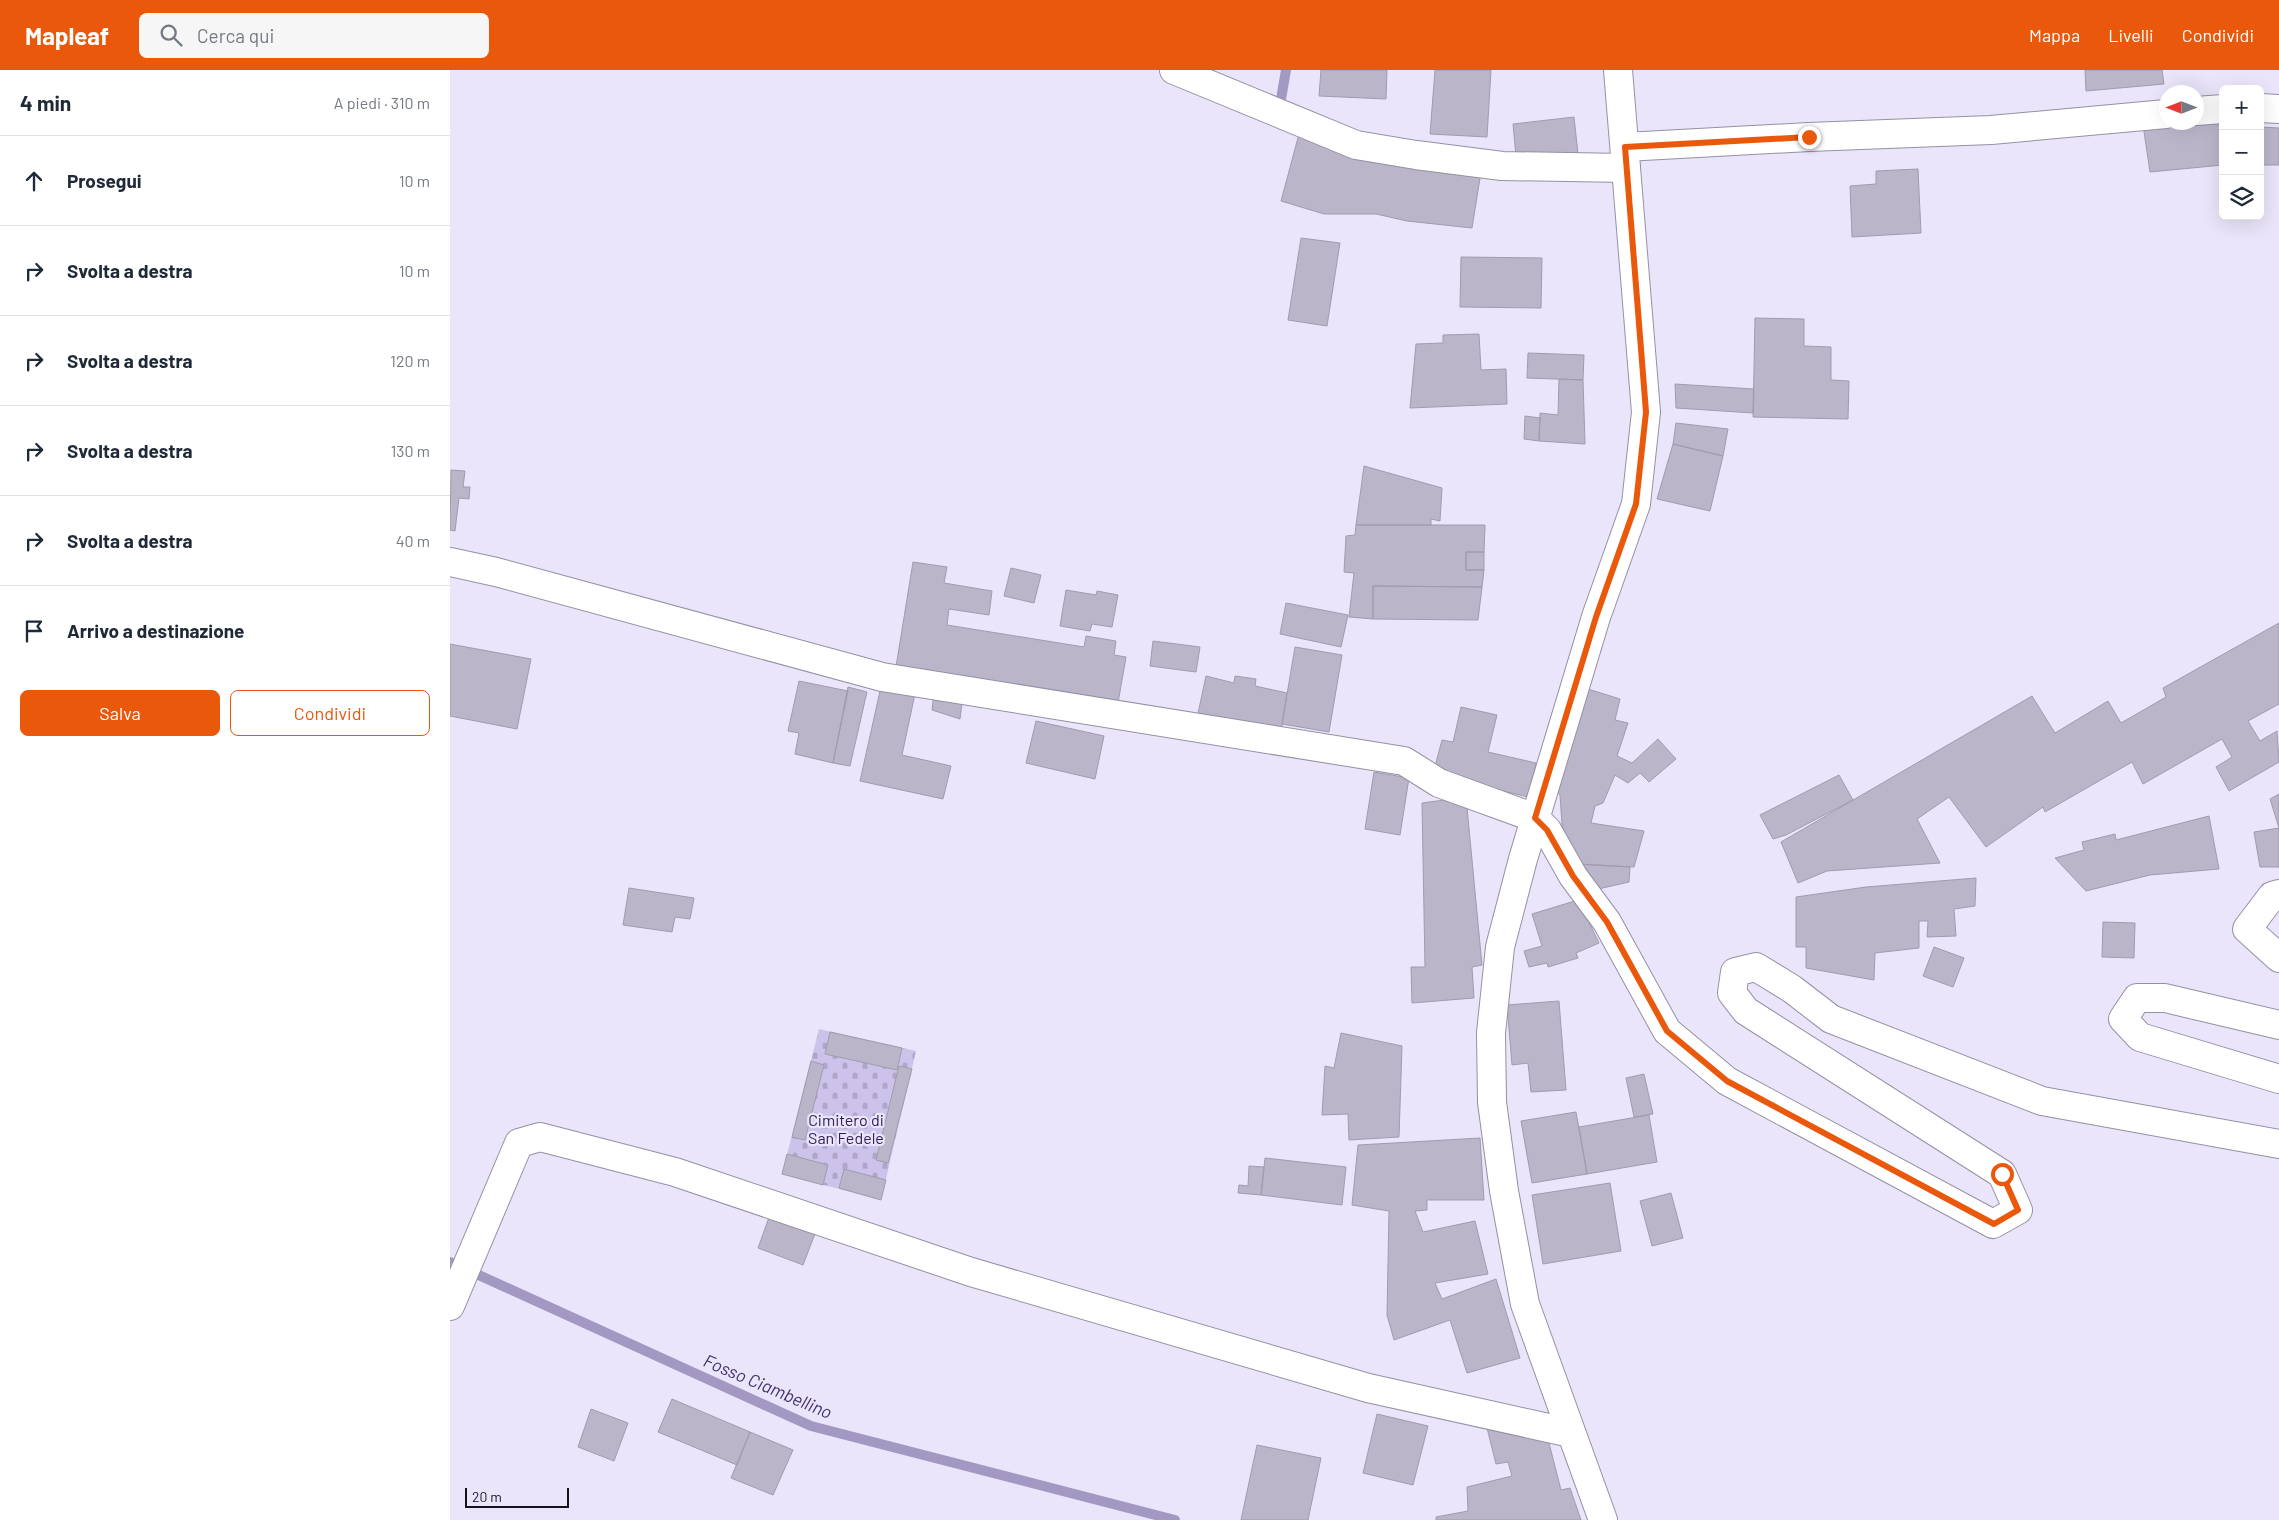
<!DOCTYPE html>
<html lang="it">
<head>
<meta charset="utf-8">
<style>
	:root { --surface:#fff; --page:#f6f6f7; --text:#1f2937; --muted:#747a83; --line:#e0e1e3; --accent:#ea580c }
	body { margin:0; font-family:Barlow,sans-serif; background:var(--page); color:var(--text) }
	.controls { position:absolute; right:15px; top:15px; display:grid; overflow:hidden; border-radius:8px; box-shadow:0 5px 20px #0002 }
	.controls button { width:45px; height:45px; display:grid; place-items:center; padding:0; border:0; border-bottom:1px solid var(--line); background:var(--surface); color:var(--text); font:25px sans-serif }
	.compass { position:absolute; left:1709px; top:15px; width:45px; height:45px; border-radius:50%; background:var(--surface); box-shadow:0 5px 20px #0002; rotate:270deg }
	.scale { position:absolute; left:15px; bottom:12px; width:104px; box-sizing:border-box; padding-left:5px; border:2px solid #131219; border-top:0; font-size:14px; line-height:18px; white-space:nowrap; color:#131219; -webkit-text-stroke:4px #eae5fa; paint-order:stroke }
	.stop { position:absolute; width:15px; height:15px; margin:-11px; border:4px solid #ea580c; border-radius:50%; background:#fff }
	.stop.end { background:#ea580c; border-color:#fff; box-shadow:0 1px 5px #0008 }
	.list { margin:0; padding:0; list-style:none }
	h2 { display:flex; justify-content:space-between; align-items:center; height:65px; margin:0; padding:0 20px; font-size:21px }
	h2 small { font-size:16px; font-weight:400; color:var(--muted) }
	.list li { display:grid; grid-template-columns:32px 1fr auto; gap:15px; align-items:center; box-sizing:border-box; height:90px; padding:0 20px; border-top:1px solid var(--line) }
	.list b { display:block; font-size:19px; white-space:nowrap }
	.list em { font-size:16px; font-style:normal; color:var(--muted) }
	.actions { display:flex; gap:10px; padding:15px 20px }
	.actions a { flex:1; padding:11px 0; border:1px solid var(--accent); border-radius:8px; text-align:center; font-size:18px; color:var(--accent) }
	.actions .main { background:var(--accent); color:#fff }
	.icon { flex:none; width:28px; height:28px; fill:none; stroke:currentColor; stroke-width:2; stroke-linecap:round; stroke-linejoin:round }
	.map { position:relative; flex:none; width:1829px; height:1450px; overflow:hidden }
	header { display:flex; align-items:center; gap:30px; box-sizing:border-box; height:70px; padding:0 25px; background:var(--accent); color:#fff }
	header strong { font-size:24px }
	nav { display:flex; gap:28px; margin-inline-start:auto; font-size:18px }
	.search { width:350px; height:45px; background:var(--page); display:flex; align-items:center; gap:12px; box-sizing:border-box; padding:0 18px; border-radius:8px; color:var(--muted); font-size:19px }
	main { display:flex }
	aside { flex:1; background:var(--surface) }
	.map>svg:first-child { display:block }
	.cemetery { fill:url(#cemetery-stones) }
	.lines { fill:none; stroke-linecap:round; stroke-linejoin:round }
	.stream { stroke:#a398c2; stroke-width:10 }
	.building { fill:#bab5c9; stroke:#a09baf }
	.street-casing { stroke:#9590a3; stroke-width:30 }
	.secondary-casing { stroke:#9590a3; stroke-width:30 }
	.street { stroke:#fff; stroke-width:28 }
	.secondary { stroke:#fff; stroke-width:28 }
	.route { stroke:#ea580c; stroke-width:6 }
	.labels { text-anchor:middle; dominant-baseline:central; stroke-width:4.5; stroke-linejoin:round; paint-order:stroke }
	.park-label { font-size:16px; fill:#332054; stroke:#eae5fa }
	.water-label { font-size:18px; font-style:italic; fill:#443268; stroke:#eae5fa }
</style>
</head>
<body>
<header>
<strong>Mapleaf</strong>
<div class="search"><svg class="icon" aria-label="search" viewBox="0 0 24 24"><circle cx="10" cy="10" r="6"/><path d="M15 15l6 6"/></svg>Cerca qui</div>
<nav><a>Mappa</a><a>Livelli</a><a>Condividi</a></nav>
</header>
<main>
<aside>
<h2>4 min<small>A piedi · 310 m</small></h2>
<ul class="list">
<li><svg class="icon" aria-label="ahead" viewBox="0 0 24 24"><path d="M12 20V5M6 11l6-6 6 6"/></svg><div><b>Prosegui</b></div><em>10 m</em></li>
<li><svg class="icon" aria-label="right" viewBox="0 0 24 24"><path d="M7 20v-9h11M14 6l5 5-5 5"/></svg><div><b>Svolta a destra</b></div><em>10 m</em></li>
<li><svg class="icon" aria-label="right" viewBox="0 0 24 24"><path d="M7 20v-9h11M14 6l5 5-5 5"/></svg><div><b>Svolta a destra</b></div><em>120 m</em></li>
<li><svg class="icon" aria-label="right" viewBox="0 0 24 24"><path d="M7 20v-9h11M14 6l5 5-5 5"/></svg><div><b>Svolta a destra</b></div><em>130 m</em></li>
<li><svg class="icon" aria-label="right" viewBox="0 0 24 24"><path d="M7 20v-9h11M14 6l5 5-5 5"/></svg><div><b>Svolta a destra</b></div><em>40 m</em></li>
<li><svg class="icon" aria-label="arrive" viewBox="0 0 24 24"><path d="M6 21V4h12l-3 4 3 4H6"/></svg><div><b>Arrivo a destinazione</b></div></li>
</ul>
<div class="actions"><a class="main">Salva</a><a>Condividi</a></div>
</aside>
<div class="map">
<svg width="1829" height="1450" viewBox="0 0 1829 1450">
	<defs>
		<pattern id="cemetery-stones" width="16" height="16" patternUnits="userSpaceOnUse" patternTransform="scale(1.25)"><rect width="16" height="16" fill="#cdc3ea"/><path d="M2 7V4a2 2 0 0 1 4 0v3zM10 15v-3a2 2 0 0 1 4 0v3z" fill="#afa6c8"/></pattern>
	</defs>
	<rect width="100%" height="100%" fill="#eae5fa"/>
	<path class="cemetery" d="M 369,959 L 466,981 L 431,1130 L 332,1104 Z"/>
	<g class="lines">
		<path class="stream" d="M 829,41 L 836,0
			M 0,1192 L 361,1356 L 725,1450"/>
	</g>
	<path class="building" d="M 871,0 L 937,0 L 936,29 L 869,26 Z
		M 985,0 L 1041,0 L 1037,67 L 980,64 Z
		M 1635,0 L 1712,0 L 1714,14 L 1636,21 Z
		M 1124,47 L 1128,84 L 1066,86 L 1063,54 Z
		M 1761,53 L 1773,54 L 1773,95 L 1700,102 L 1693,55 Z
		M 1810,57 L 1829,58 L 1829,95 L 1810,95 Z
		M 849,64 L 1031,102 L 1022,158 L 957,151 L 926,144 L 874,144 L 831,131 Z
		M 1468,99 L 1471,163 L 1402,167 L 1400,116 L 1426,114 L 1426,101 Z
		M 851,168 L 890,173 L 877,256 L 838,250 Z
		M 1011,187 L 1092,188 L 1091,238 L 1010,237 Z
		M 1305,248 L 1354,249 L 1354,276 L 1381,277 L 1381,310 L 1399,311 L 1398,349 L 1303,347 Z
		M 1029,264 L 1031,300 L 1056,299 L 1057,334 L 960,338 L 966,274 L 993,273 L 993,265 Z
		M 1078,283 L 1134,285 L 1133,310 L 1077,308 Z
		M 1109,309 L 1133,310 L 1135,374 L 1089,371 L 1090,343 L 1108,345 Z
		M 1225,314 L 1304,319 L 1303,343 L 1226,338 Z
		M 1075,346 L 1090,348 L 1089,371 L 1074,369 Z
		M 1226,353 L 1278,359 L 1273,386 L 1223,374 Z
		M 1223,374 L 1273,386 L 1260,441 L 1207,429 Z
		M 914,396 L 992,418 L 990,451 L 981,449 L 981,455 L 906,455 Z
		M 1,400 L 15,401 L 13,417 L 20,417 L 19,429 L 9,428 L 5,461 L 0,460 Z
		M 906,455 L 1035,455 L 1034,482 L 1016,482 L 1016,500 L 1034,500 L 1032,517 L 923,516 L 923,549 L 899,547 L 904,503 L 894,502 L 896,466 L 905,465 Z
		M 1016,482 L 1034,482 L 1034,500 L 1016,500 Z
		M 463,492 L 497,497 L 494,513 L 542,521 L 539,545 L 499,539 L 497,555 L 634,577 L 636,566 L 666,571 L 664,585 L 676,587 L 668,633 L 445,603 Z
		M 561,498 L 591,505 L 584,533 L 554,526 Z
		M 923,516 L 1032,517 L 1028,550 L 923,549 Z
		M 616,520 L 646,525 L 647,521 L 668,525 L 662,557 L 642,554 L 640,561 L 610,556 Z
		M 836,533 L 898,545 L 891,577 L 830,564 Z
		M 1829,553 L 1829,634 L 1798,651 L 1810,671 L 1827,661 L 1829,692 L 1779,721 L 1766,697 L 1782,687 L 1772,669 L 1693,714 L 1682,692 L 1595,742 L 1593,737 L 1536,777 L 1499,727 L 1467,749 L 1490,793 L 1377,801 L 1348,813 L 1331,772 L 1582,626 L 1605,663 L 1658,631 L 1671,653 L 1716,627 L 1713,618 Z
		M 703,571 L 750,577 L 746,602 L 700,596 Z
		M 0,574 L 81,589 L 67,659 L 0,646 Z
		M 845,577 L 892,585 L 879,662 L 832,654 Z
		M 756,606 L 784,613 L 785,606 L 806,609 L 805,616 L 837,623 L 831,662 L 747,648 Z
		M 349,611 L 398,621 L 383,693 L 345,684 L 349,663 L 338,661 Z
		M 432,612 L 466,619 L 452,685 L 501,696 L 493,729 L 410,711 Z
		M 398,617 L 417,622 L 400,696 L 383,693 Z
		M 1138,619 L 1170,629 L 1165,650 L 1178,653 L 1167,686 L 1182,693 L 1208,669 L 1226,689 L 1199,712 L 1190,703 L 1178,713 L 1165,705 L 1153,733 L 1145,736 L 1141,753 L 1194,761 L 1184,797 L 1128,794 L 1112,755 L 1110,725 L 1108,723 L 1117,673 Z
		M 484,623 L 513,625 L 510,649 L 482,640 Z
		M 1011,637 L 1047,645 L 1038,682 L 1086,693 L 1078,727 L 983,704 L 992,670 L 1003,672 Z
		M 586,651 L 654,666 L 645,709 L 576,693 Z
		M 924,702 L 959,708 L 950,765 L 915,759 Z
		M 1389,705 L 1403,730 L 1336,765 L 1323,769 L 1310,745 Z
		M 1829,724 L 1829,797 L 1810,797 L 1804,762 L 1829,758 L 1820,729 Z
		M 1016,727 L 1032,895 L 1022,897 L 1024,928 L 962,933 L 961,897 L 975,897 L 972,733 Z
		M 1759,746 L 1769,799 L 1700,805 L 1636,821 L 1605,788 L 1634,780 L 1632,772 L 1665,764 L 1666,770 Z
		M 1128,794 L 1180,797 L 1179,812 L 1144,820 Z
		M 1526,808 L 1525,836 L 1504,839 L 1506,866 L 1477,867 L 1478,851 L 1469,851 L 1469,878 L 1425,883 L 1424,910 L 1356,898 L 1356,877 L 1346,877 L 1346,827 L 1416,817 Z
		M 179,818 L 244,828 L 240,849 L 225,847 L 222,862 L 173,855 Z
		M 1128,830 L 1149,873 L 1126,883 L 1128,888 L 1098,897 L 1097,893 L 1079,897 L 1074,881 L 1092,876 L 1082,844 Z
		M 1653,852 L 1685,853 L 1684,888 L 1652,887 Z
		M 1484,877 L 1514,888 L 1503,917 L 1473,906 Z
		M 1109,931 L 1116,1020 L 1081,1022 L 1078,993 L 1062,995 L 1057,935 Z
		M 380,962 L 452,978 L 447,1000 L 375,984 Z
		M 891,963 L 952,976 L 949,1067 L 899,1070 L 898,1044 L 872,1045 L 875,996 L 884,998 Z
		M 361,991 L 374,995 L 355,1070 L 342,1067 Z
		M 449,996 L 462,999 L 438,1093 L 426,1090 Z
		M 1194,1004 L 1203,1044 L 1184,1047 L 1176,1008 Z
		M 1126,1042 L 1137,1104 L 1082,1113 L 1071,1051 Z
		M 1199,1045 L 1207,1092 L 1137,1104 L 1129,1057 Z
		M 1030,1068 L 1034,1130 L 977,1130 L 977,1140 L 965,1141 L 973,1162 L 1025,1151 L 1038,1204 L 985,1213 L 992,1229 L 1046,1209 L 1070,1288 L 1017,1303 L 1000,1250 L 944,1270 L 937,1245 L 939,1141 L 902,1135 L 908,1075 Z
		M 337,1084 L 378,1095 L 373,1115 L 332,1104 Z
		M 815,1088 L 896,1097 L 892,1135 L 811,1125 Z
		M 799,1096 L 814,1097 L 811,1125 L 788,1123 L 789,1115 L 798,1116 Z
		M 394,1099 L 436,1110 L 431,1130 L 389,1118 Z
		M 1160,1113 L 1171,1181 L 1093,1194 L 1082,1125 Z
		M 1221,1123 L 1233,1168 L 1202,1176 L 1190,1131 Z
		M 322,1139 L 368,1156 L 353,1195 L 308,1178 Z
		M 222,1329 L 300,1362 L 287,1395 L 208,1362 Z
		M 141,1339 L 178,1353 L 164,1391 L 128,1377 Z
		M 927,1344 L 978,1356 L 963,1415 L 913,1403 Z
		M 1036,1354 L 1087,1361 L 1099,1373 L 1111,1420 L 1120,1418 L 1131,1450 L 986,1450 L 986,1447 L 1018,1441 L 1017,1417 L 1062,1406 L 1058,1392 L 1046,1394 Z
		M 300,1362 L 343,1380 L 323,1425 L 281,1408 Z
		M 807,1375 L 871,1388 L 858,1450 L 791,1450 Z"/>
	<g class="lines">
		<defs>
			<path id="street" d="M 724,0 L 906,75 L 966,85 L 1052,96 L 1176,98
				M 1810,38 L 1829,39
				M 1746,41 L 1773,39
				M 1175,77 L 1359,67 L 1541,60 L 1716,44
				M 0,492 L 46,502 L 432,607 L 954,691 L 989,713 L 1085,748 L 1097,760 L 1123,806 L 1157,852 L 1217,961 L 1277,1011 L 1543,1154 L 1568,1140 L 1552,1104 L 1296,941 L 1282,923 L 1285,902 L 1306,897 L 1342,919 L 1381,949 L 1592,1031 L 1829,1074
				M 1829,824 L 1822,826 L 1797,859 L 1829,888
				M 1829,955 L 1715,928 L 1687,928 L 1673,949 L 1690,967 L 1829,1009
				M 0,1236 L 69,1073 L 90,1067 L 225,1102 L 521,1202 L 918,1318 L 1121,1363"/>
			<path id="secondary" d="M 1153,1450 L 1075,1234 L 1054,1121 L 1042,1032 L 1041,963 L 1050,877 L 1073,789 L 1146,547 L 1186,434 L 1196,342 L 1168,0"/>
		</defs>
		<use href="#street" class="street-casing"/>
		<use href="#secondary" class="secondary-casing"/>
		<use href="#street" class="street"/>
		<use href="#secondary" class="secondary"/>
	</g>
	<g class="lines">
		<path class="route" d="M 1359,67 L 1175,77 L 1196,342 L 1186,434 L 1146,547 L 1085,748 L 1097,760 L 1123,806 L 1157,852 L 1217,961 L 1277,1011 L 1544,1154 L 1568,1140 L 1552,1104"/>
	</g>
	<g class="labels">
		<g class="park-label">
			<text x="396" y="1049">Cimitero di<tspan x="396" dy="18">San Fedele</tspan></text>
		</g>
		<g class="water-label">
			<text transform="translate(318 1316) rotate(23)">Fosso Ciambellino</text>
		</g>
	</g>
</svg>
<div class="controls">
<button>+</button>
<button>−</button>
<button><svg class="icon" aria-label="layers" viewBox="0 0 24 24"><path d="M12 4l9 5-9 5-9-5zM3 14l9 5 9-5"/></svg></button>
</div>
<svg class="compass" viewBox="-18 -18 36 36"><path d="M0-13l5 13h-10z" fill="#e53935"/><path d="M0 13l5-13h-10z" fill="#747a83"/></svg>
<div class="scale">20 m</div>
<div class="stop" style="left:1552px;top:1104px"></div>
<div class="stop end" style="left:1359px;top:67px"></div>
</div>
</main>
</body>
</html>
